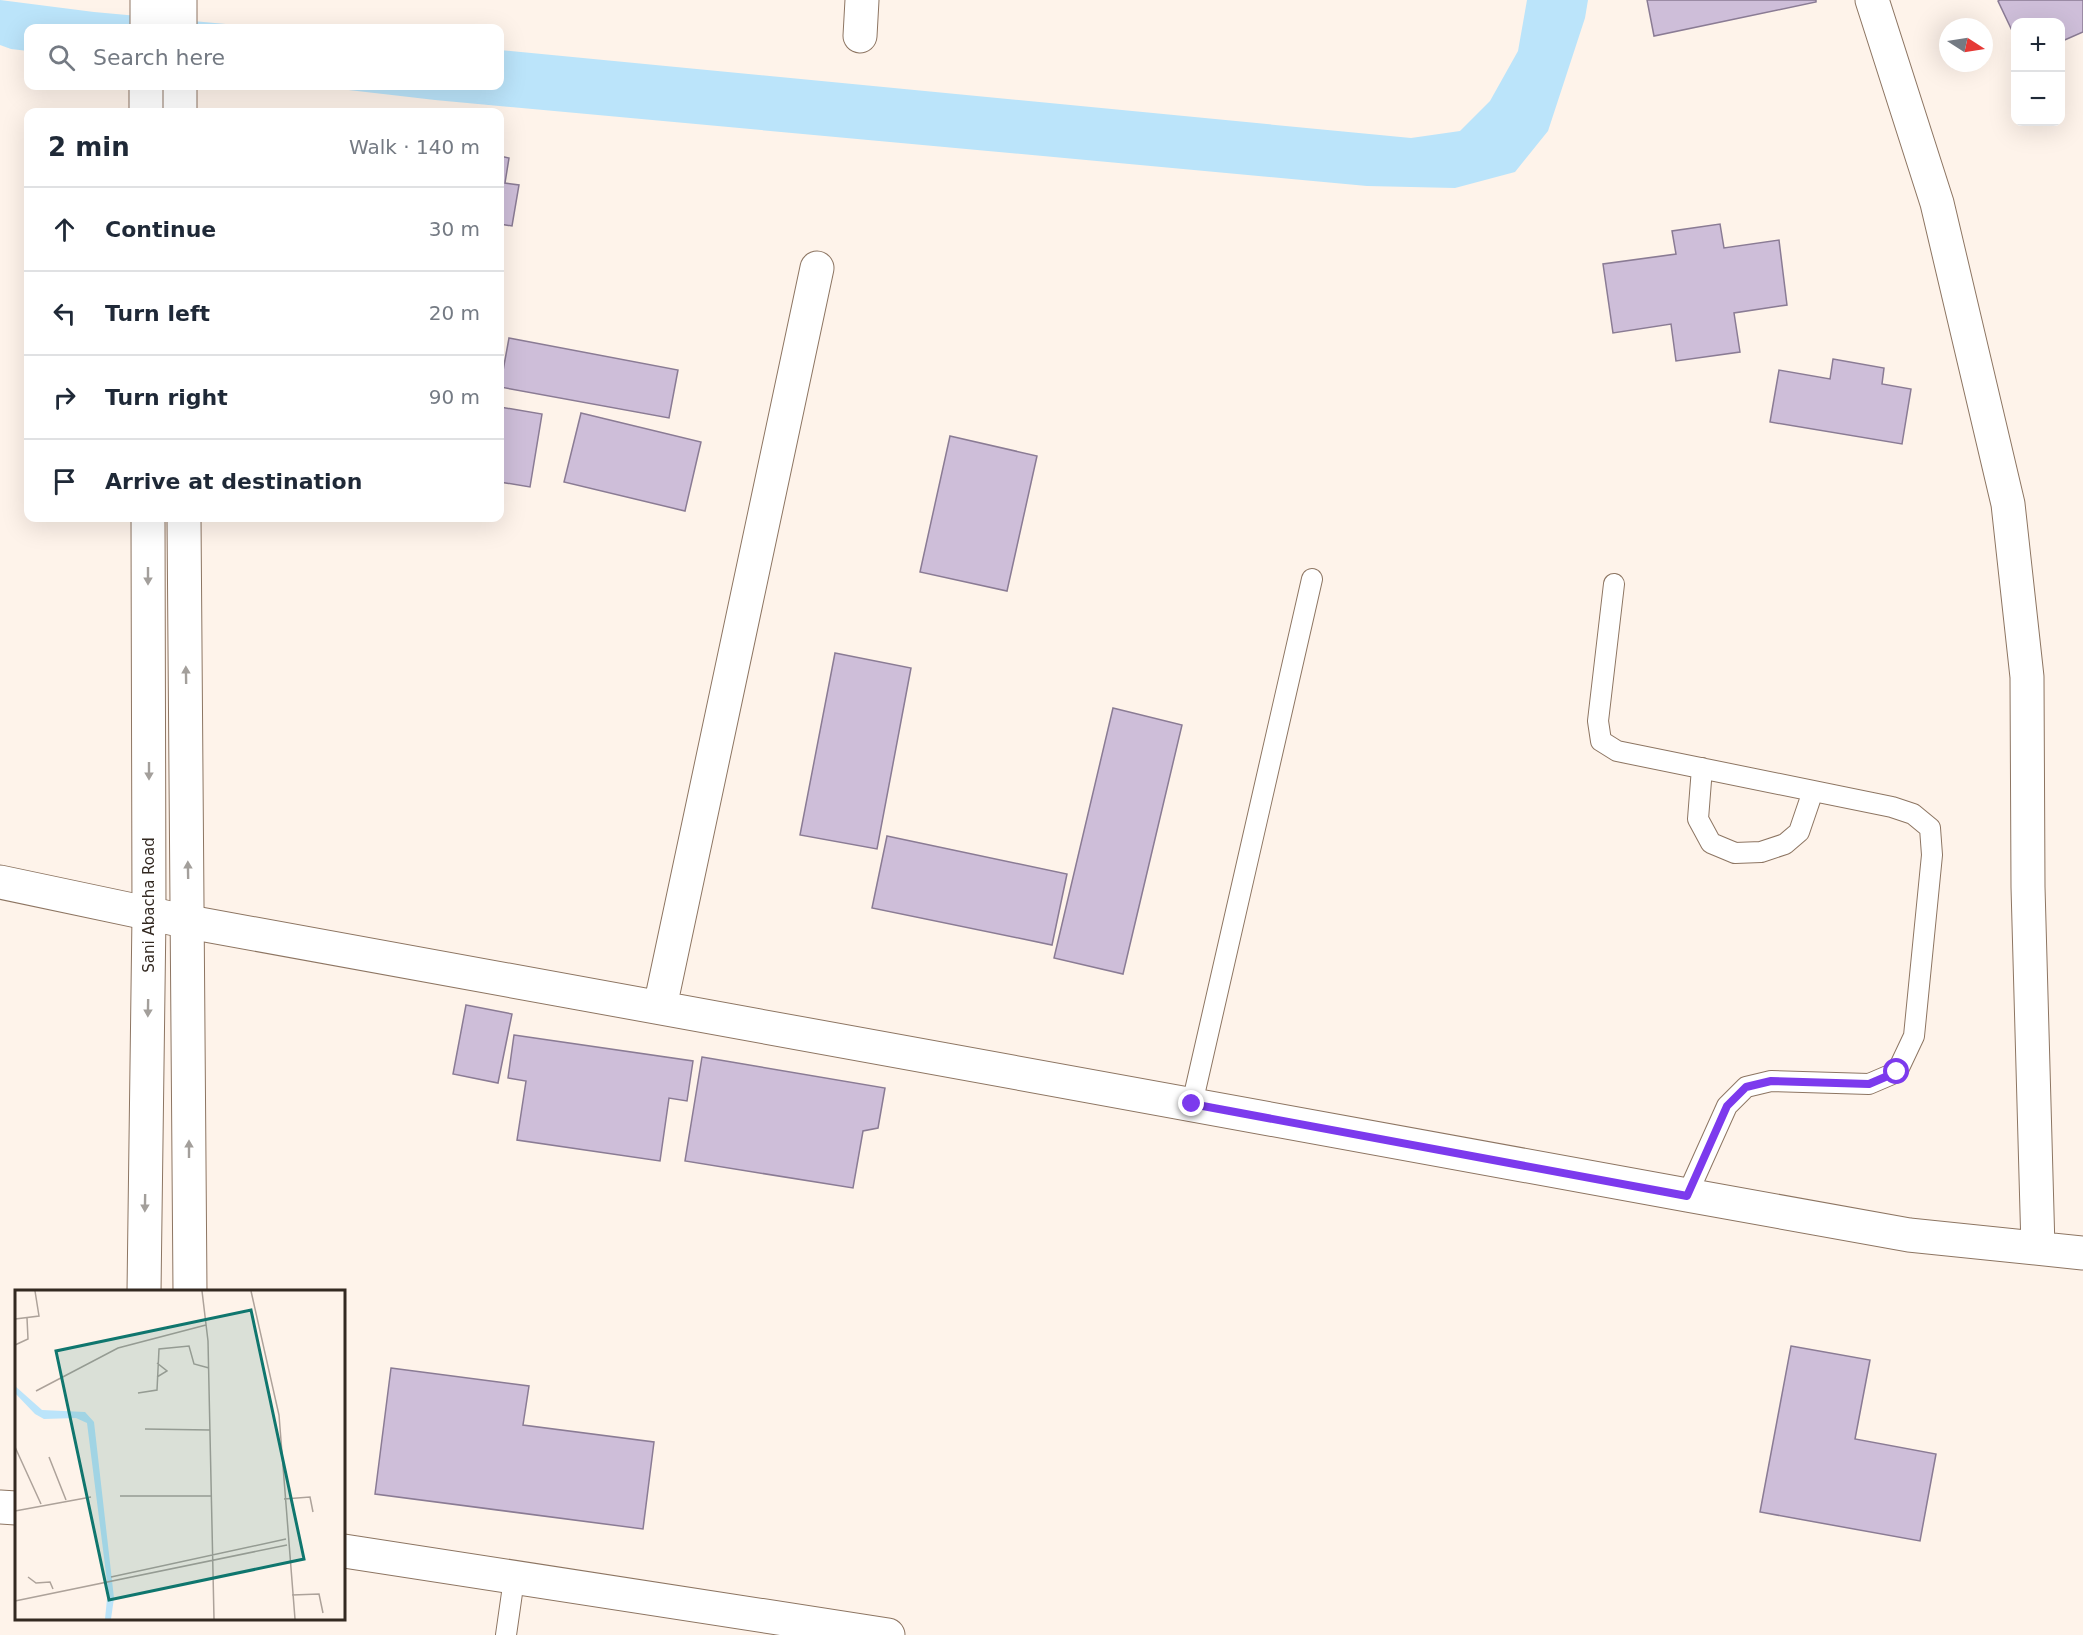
<!DOCTYPE html>
<html lang="en">
<head>
<meta charset="utf-8">
<style>
	:root { --surface:#fff; --page:#f6f6f7; --text:#1f2937; --muted:#747a83; --line:#e0e1e3 }
	body { margin:0; font-family:"DejaVu Sans",sans-serif; background:var(--page); color:var(--text) }
	.controls { position:absolute; right:18px; top:18px; display:grid; overflow:hidden; border-radius:12px; box-shadow:0 6px 24px #0002 }
	.controls button { width:54px; height:54px; display:grid; place-items:center; padding:0; border:0; border-bottom:2px solid var(--line); background:var(--surface); color:var(--text); font:30px sans-serif }
	.compass { position:absolute; left:1939px; top:18px; width:54px; height:54px; border-radius:50%; background:var(--surface); box-shadow:0 6px 24px #0002; rotate:102deg }
	.stop { position:absolute; width:18px; height:18px; margin:-14px; border:4px solid #7c3aed; border-radius:50%; background:#fff }
	.stop.end { background:#7c3aed; border-color:#fff; box-shadow:0 2px 6px #0008 }
	.list { margin:0; padding:0; list-style:none }
	h2 { display:flex; justify-content:space-between; align-items:center; height:78px; margin:0; padding:0 24px; font-size:26px }
	h2 small { font-size:20px; font-weight:400; color:var(--muted) }
	.list li { display:grid; grid-template-columns:39px 1fr auto; gap:18px; align-items:center; box-sizing:border-box; height:84px; padding:0 24px; border-top:2px solid var(--line) }
	.list b { display:block; font-size:22px; white-space:nowrap }
	.list em { font-size:20px; font-style:normal; color:var(--muted) }
	.icon { flex:none; width:33px; height:33px; fill:none; stroke:currentColor; stroke-width:2; stroke-linecap:round; stroke-linejoin:round }
	.map { position:relative; flex:none; width:2083px; height:1635px; overflow:hidden }
	.search { position:absolute; background:var(--surface); box-shadow:0 6px 24px #0002; left:24px; top:24px; width:480px; height:66px; display:flex; align-items:center; gap:15px; box-sizing:border-box; padding:0 21px; border-radius:12px; color:var(--muted); font-size:22px }
	.panel { position:absolute; background:var(--surface); box-shadow:0 6px 24px #0002; left:24px; top:108px; width:480px; height:414px; border-radius:12px }
	.map>svg:first-child { display:block }
	.water { fill:#bbe4fa }
	.building { fill:#cebed9; stroke:#8a7b94; stroke-width:1.5 }
	.lines { fill:none; stroke-linecap:round; stroke-linejoin:round }
	.service-casing { stroke:#8d7562; stroke-width:22 }
	.minor-casing { stroke:#8d7562; stroke-width:35 }
	.tertiary-casing { stroke:#8d7562; stroke-width:35 }
	.service { stroke:#fff; stroke-width:20 }
	.minor { stroke:#fff; stroke-width:33 }
	.tertiary { stroke:#fff; stroke-width:33 }
	.oneway { fill:#a39f9b }
	.route { stroke:#7c3aed; stroke-width:8 }
	.labels { text-anchor:middle; dominant-baseline:central; stroke-width:4.5; stroke-linejoin:round; paint-order:stroke }
	.street-label { font-size:15px; fill:#332921; stroke:#fff }
	.inset-road { fill:none; stroke:#ada29a; stroke-width:1.5 }
	.view { fill:#0f766e; fill-opacity:0.15; stroke:#0f766e; stroke-width:3 }
	.inset-edge { fill:none; stroke:#332921; stroke-width:3 }
</style>
</head>
<body>
<div class="map">
<svg width="2083" height="1635" viewBox="0 0 2083 1635">
	<rect width="100%" height="100%" fill="#fef3ea"/>
	<path class="water" d="M 0,0 L 94,12 L 270,28 L 28,28 L 28,51 L 11,49 L 0,45 Z
		M 1527,0 L 1588,0 L 1585,18 L 1548,131 L 1515,172 L 1455,188 L 1367,186 L 435,100 L 314,86 L 500,86 L 500,50 L 1411,138 L 1460,131 L 1490,101 L 1518,51 Z"/>
	<path class="building" d="M 1647,0 L 1816,0 L 1816,2 L 1654,36 Z
		M 2000,0 L 2083,0 L 2083,32 L 2060,42 L 2060,22 L 2016,22 L 2016,39 L 1998,1 Z
		M 500,156 L 509,158 L 505,183 L 519,185 L 512,226 L 500,224 Z
		M 1720,224 L 1724,248 L 1779,240 L 1787,305 L 1734,313 L 1740,352 L 1676,361 L 1671,324 L 1613,333 L 1603,264 L 1676,254 L 1672,231 Z
		M 509,338 L 678,370 L 669,418 L 500,387 Z
		M 1833,359 L 1884,368 L 1882,384 L 1911,389 L 1902,444 L 1770,422 L 1779,370 L 1830,379 Z
		M 500,407 L 542,414 L 530,487 L 500,482 Z
		M 581,413 L 701,442 L 685,511 L 564,482 Z
		M 950,436 L 1037,456 L 1007,591 L 920,572 Z
		M 835,653 L 911,668 L 877,849 L 800,835 Z
		M 1113,708 L 1182,725 L 1123,974 L 1054,958 Z
		M 887,836 L 1067,874 L 1052,945 L 872,908 Z
		M 466,1005 L 512,1014 L 498,1083 L 453,1074 Z
		M 514,1035 L 693,1061 L 687,1101 L 669,1098 L 660,1161 L 517,1140 L 526,1081 L 508,1078 Z
		M 702,1057 L 885,1088 L 878,1128 L 863,1131 L 853,1188 L 685,1161 Z
		M 1791,1346 L 1870,1360 L 1855,1439 L 1936,1454 L 1920,1541 L 1760,1512 Z
		M 391,1368 L 529,1386 L 523,1425 L 654,1442 L 643,1529 L 375,1494 Z"/>
	<g class="lines">
		<defs>
			<path id="service" d="M 1614,584 L 1598,721 L 1601,741 L 1617,751 L 1892,807 L 1913,814 L 1930,828 L 1932,855 L 1914,1036 L 1897,1072 L 1869,1084 L 1771,1081 L 1746,1087 L 1727,1106 L 1687,1195
				M 1702,768 L 1698,819 L 1711,843 L 1735,853 L 1761,852 L 1785,844 L 1799,832 L 1813,791
				M 1192,1104 L 1312,579
				M 506,1635 L 514,1579"/>
			<path id="minor" d="M 1872,0 L 1937,203 L 2008,504 L 2027,677 L 2028,887 L 2038,1248
				M 860,36 L 862,0
				M 0,882 L 189,922 L 1687,1195 L 1909,1235 L 2083,1253
				M 660,1007 L 817,268
				M 0,1507 L 16,1508"/>
			<path id="tertiary" d="M 180,0 L 180,28
				M 147,28 L 147,0
				M 180,86 L 180,112
				M 146,112 L 146,86
				M 184,518 L 190,1292
				M 144,1292 L 149,915 L 148,518
				M 344,1551 L 888,1635"/>
		</defs>
		<use href="#service" class="service-casing"/>
		<use href="#minor" class="minor-casing"/>
		<use href="#tertiary" class="tertiary-casing"/>
		<use href="#service" class="service"/>
		<use href="#minor" class="minor"/>
		<use href="#tertiary" class="tertiary"/>
	</g>
	<defs><path id="oneway-solid" d="M-6-.8H1V-3.2L6.5 0L1 3.2V.8H-6Z" transform="scale(1.5)"/></defs>
	<g class="oneway">
		<use href="#oneway-solid" transform="translate(148 576) rotate(90)"/>
		<use href="#oneway-solid" transform="translate(186 675) rotate(-91)"/>
		<use href="#oneway-solid" transform="translate(149 771) rotate(90)"/>
		<use href="#oneway-solid" transform="translate(188 870) rotate(-91)"/>
		<use href="#oneway-solid" transform="translate(148 1008) rotate(91)"/>
		<use href="#oneway-solid" transform="translate(189 1149) rotate(-90)"/>
		<use href="#oneway-solid" transform="translate(145 1203) rotate(91)"/>
	</g>
	<g class="lines">
		<path class="route" d="M 1192,1104 L 1687,1196 L 1727,1106 L 1746,1087 L 1771,1081 L 1869,1084 L 1897,1072"/>
	</g>
	<g class="labels">
		<g class="street-label">
			<text transform="translate(149 905) rotate(-90)">Sani Abacha Road</text>
		</g>
	</g>
	<g transform="translate(15 1290)">
		<rect width="330" height="330" fill="#fef3ea"/>
		<path d="M 0,96 L 27,120 L 70,122 L 79,132 L 99,308 L 96,329 L 90,329 L 93,299 L 72,133 L 61,128 L 29,129 L 20,124 L 0,103 Z" fill="#bbe4fa"/>
		<path class="inset-road" d="M 187,1 L 193,51 L 199,329M 236,1 L 264,125 L 280,329M 0,29 L 24,26 L 20,1M 0,55 L 13,49 L 12,28M 142,73 L 152,81 L 142,87M 21,101 L 103,58 L 191,35M 123,103 L 142,100 L 144,59 L 174,56 L 179,74 L 194,78M 130,139 L 195,140M 0,157 L 26,214M 34,167 L 51,210M 105,206 L 197,206M 269,209 L 295,207 L 298,222M 0,221 L 76,207M 13,287 L 21,293 L 35,292 L 38,299M 96,287 L 271,249M 277,305 L 304,304 L 308,323M 0,311 L 272,255"/>
		<path class="view" d="M 236,20 L 289,269 L 94,310 L 41,61 Z"/>
		<rect width="330" height="330" class="inset-edge"/>
	</g>
</svg>
<div class="controls">
<button>+</button>
<button>−</button>
</div>
<svg class="compass" viewBox="-18 -18 36 36"><path d="M0-13l5 13h-10z" fill="#e53935"/><path d="M0 13l5-13h-10z" fill="#747a83"/></svg>
<div class="stop" style="left:1897px;top:1072px"></div>
<div class="stop end" style="left:1192px;top:1104px"></div>
<div class="search"><svg class="icon" aria-label="search" viewBox="0 0 24 24"><circle cx="10" cy="10" r="6"/><path d="M15 15l6 6"/></svg>Search here</div>
<section class="panel">
<h2>2 min<small>Walk · 140 m</small></h2>
<ul class="list">
<li><svg class="icon" aria-label="ahead" viewBox="0 0 24 24"><path d="M12 20V5M6 11l6-6 6 6"/></svg><div><b>Continue</b></div><em>30 m</em></li>
<li><svg class="icon" aria-label="left" viewBox="0 0 24 24"><path d="M17 20v-9H6M10 6l-5 5 5 5"/></svg><div><b>Turn left</b></div><em>20 m</em></li>
<li><svg class="icon" aria-label="right" viewBox="0 0 24 24"><path d="M7 20v-9h11M14 6l5 5-5 5"/></svg><div><b>Turn right</b></div><em>90 m</em></li>
<li><svg class="icon" aria-label="arrive" viewBox="0 0 24 24"><path d="M6 21V4h12l-3 4 3 4H6"/></svg><div><b>Arrive at destination</b></div></li>
</ul>
</section>
</div>
</body>
</html>
